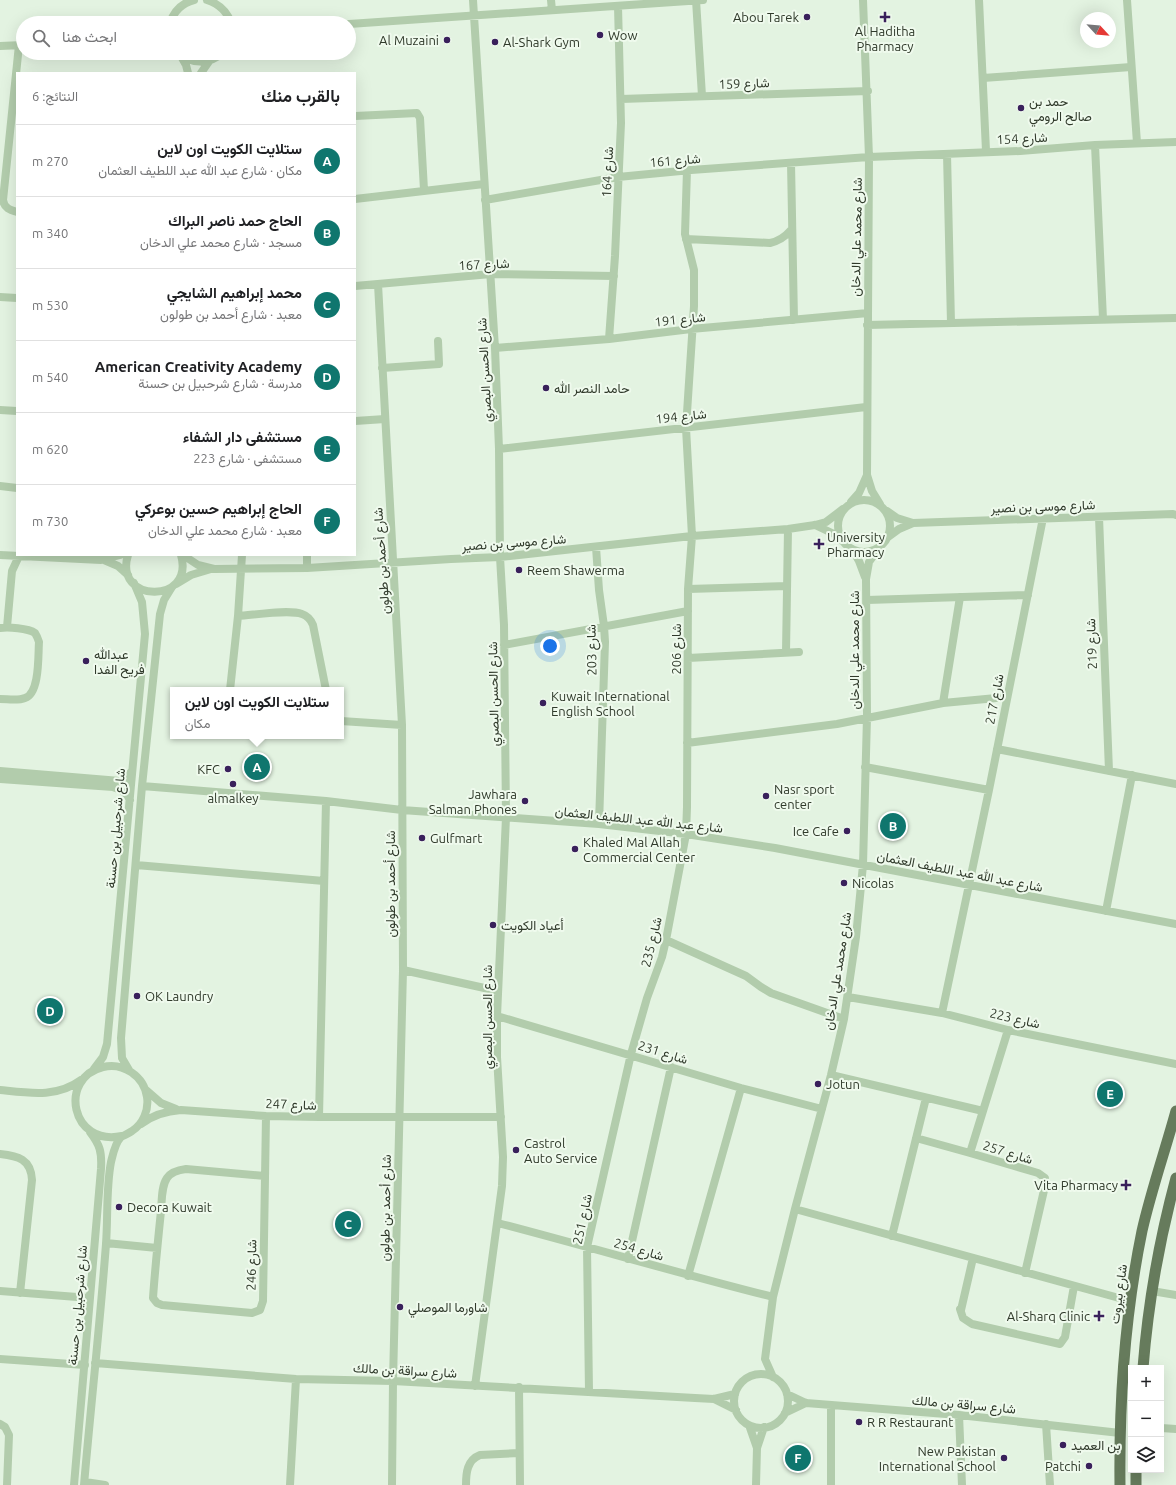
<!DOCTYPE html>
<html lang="ar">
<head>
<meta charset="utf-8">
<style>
	:root { --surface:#fff; --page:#f2f2f2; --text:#202124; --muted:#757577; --line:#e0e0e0; --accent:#0f766e }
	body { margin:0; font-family:Ubuntu,Vazirmatn,sans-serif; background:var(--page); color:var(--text); direction:rtl }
	.controls { position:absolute; right:12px; bottom:12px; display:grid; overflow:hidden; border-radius:0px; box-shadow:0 4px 16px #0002 }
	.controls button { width:36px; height:36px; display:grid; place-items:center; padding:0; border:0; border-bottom:1px solid var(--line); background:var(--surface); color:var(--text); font:20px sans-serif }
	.compass { position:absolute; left:1080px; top:12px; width:36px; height:36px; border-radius:50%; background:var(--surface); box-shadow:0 4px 16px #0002; rotate:116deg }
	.you { position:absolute; left:550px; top:646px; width:14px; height:14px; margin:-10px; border:3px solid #fff; border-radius:50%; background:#1a73e8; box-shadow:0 0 0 6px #1a73e833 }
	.badge { display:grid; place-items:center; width:26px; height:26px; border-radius:50%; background:var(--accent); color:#fff; font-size:13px; font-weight:700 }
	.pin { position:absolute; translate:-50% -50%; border:2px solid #fff; box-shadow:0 1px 4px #0006 }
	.popup { position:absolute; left:170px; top:687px; width:174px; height:52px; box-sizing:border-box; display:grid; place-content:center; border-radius:0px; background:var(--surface); filter:drop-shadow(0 1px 3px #0005); font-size:13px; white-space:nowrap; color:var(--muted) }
	.popup b { font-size:15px; color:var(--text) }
	.popup::after { content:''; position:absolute; left:50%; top:100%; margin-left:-8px; border:8px solid transparent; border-top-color:var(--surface) }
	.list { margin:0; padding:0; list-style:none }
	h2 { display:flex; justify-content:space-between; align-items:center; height:52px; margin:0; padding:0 16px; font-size:17px }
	h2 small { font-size:13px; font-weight:400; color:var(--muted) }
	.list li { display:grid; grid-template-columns:26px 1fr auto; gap:12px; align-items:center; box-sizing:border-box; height:72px; padding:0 16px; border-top:1px solid var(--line) }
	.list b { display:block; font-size:15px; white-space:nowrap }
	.list p { margin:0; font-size:13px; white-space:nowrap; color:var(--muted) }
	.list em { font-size:13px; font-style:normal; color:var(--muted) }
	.icon { flex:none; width:22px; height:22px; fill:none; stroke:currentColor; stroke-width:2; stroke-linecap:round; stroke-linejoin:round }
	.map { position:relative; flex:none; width:1176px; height:1485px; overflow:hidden; direction:ltr }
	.search { position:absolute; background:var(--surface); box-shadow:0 4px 16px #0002; left:16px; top:16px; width:340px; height:44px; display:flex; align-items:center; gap:10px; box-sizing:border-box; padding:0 14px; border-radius:22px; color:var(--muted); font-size:15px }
	.panel { position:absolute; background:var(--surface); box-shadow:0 4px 16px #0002; left:16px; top:72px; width:340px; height:484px; border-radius:0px; direction:rtl }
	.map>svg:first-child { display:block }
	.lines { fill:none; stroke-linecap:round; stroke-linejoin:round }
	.minor { stroke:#b2ccac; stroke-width:8 }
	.major { stroke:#667b5c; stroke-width:11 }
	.poi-dot { fill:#39205b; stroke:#effaed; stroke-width:1.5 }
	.labels { text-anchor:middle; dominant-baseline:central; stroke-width:4; stroke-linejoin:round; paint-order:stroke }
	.poi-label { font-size:13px; fill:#303a2b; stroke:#effaed; text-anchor:start }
	.street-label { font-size:13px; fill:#303a2b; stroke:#effaed }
</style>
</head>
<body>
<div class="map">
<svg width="1176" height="1485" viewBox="0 0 1176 1485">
	<rect width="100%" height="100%" fill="#e3f3e1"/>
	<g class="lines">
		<path class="minor" d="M 207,0 C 219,4 227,11 231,23
			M 473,0 L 495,348 L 499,449 L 500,557 L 504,625 L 506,817 L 497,1016 L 497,1057 L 503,1157 L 502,1186 L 475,1386
			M 551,0 L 552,10
			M 696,0 L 702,96
			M 863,0 L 869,157 L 867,475 L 872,491 L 880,504
			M 979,0 L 986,151
			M 1127,0 L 1137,143
			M 170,23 C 174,11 182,3 194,0
			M 349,24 L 703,0
			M 0,46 L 23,45
			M 179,53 C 191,64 209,65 222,53
			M 181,56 L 186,65 L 188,73
			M 201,73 L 210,60
			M 983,78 L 1131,67
			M 621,99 L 868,91
			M 355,116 L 417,113 L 420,118 L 424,190
			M 1095,145 L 1103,319
			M 947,154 L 951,323
			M 791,163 L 794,320
			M 355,199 L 484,184
			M 485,200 L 618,177 L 691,170 L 869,157 L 1020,151 L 1095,145 L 1176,142
			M 17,212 C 10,210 4,208 3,200 L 19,45
			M 686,239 L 770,243 C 779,241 785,237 791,230
			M 378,284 L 402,725 L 403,970 L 393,1381 L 392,1485
			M 355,286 L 491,274 L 614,276
			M 0,297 L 17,298
			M 867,325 L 1176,318
			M 609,339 L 615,256 L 621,123 L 618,6
			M 495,348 L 609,339 L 691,329 L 868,313
			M 382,368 L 439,364 L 438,341
			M 0,410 L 17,411
			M 355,421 L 385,419
			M 499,449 L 866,407
			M 0,486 L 17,488
			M838 526a26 26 0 1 1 52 0a26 26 0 1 1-52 0Z
			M 851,502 L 859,493 L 867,475
			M 887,511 L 897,518 L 913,523
			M 1099,517 L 1109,771
			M 815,525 L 834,534 L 840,540
			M 888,537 L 899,529 L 913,523 L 1173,514 L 1176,515
			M 596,547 L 599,590 L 604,626 L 605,642 L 599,824
			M 852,549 L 859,561 L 865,577
			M 0,555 L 101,560 L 120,555
			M 128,555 C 113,603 195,605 181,555
			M 183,555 L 198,565 L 214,569 L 307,568 L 451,559 L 500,557 L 692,536 L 788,529 L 815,525 L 826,522 L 843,509
			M 307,555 L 307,568
			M 104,560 L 118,566 L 128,575
			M 176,584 L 191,575 L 211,569
			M 688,589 L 787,586
			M 867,600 L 1028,595
			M 238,616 C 254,615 289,609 302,614 C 308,616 311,620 313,625 L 326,690
			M 7,627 L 12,571 L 19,556
			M 0,628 C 8,627 28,628 35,633 C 37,636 38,639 39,642 C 38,655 40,693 25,698 C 18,701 8,699 0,699
			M 504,645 L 688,611
			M 786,652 L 788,529
			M 688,658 L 799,652
			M 230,690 L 238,616 L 242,555
			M 943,703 L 960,597
			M 341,721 L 402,725
			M 687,743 L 837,724 L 943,703 L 1007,697
			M 997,749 L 1176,784
			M 865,767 L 989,790
			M 0,771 L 120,781 L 125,779 L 132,771
			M 0,779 L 113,787 C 121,789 127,792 130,800
			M 142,786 L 326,801 L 402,810 L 599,824 L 686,834 L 775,848 L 1176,924
			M 136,865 L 324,881
			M 1106,911 L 1132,775
			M 666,940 L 746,976 L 761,987 L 771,993 L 844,1019
			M 403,970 L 498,991
			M 848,997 L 942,1013 L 1008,1030 L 1176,1064
			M 942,1013 L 989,790 L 1043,518
			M 497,1016 L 741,1088 L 822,1109
			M 94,1069 L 103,1057 L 107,1044 L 145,634 L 142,602 L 134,583
			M 129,1070 L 122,1058 L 121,1038 L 142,786 L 160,614 L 164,600 L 172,587
			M 831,1075 L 983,1111
			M 0,1090 C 29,1093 57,1098 81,1080
			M 146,1090 L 161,1103 L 176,1109
			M 319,1117 L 326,801
			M 141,1124 C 153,1115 166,1111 181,1110 L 266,1116 L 319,1117 L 501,1117
			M 916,1138 L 970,1153 L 1038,1173 L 1045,1178 L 1045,1186 L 1025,1273
			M 970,1153 L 1008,1030
			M 0,1154 C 18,1156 31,1159 32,1180 L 20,1293
			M 265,1176 L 186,1169 C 178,1170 171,1172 167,1178 C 161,1187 162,1201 161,1211 C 158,1240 155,1269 153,1298 L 157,1303 L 162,1305 L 252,1313 L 260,1310 L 263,1301 L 266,1116
			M 795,1209 L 1130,1301
			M 498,1223 C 590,1247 681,1274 773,1297
			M 892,1236 L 926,1098
			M 106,1243 L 157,1248
			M 973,1258 L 961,1310 L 960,1309 L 963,1318 L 972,1324 L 1060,1344 L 1065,1337 L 1074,1286
			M 628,1259 L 671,1067
			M 688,1276 L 741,1088
			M 0,1291 L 90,1298
			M 1152,1291 L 1176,1295
			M 0,1359 L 85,1365
			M 95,1363 L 296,1379 L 393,1381 L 695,1398 L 714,1399 L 735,1394
			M734 1401a27 27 0 1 1 54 0a27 27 0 1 1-54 0Z
			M 773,1377 L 765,1359 L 773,1297 L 795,1209 L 831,1075 L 844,1019 L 856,937 L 863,865 L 867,717 L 866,579 L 869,562 L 879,548
			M 519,1387 L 520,1485
			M 589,1391 L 587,1247 L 631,1054 L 647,998 L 662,957 L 666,940 L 686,834 L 687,807 L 688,589 L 692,536 L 686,428 L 694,306 L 694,270 L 685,234 L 687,170
			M 787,1394 L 806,1403 L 959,1415 L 1120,1433
			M 714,1399 L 736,1410
			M 785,1413 L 806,1403
			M 959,1415 L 962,1485
			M 0,1424 L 5,1427 L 9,1435 L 7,1485
			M 1046,1424 L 1050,1485
			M 749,1425 L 757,1448
			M 1161,1428 L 1176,1429
			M 85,1482 L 105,1485
			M 74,1485 L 101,1169 C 102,1152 100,1145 90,1132
			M 84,1485 C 91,1404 100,1324 106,1244 C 108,1217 106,1188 111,1162 C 113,1154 115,1143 121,1137 C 124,1135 128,1134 132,1131 C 143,1124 149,1110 147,1097 C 144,1076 123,1062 103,1067 C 58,1078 71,1147 122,1136
			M 290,1485 L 296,1379
			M 466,1485 C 466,1473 467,1460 480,1455 L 519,1453
			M 756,1485 L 757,1448 L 764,1427
			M 831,1485 L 831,1405"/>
		<path class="major" d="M 1143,1368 C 1148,1304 1159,1241 1176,1178
			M 1136,1470 L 1136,1485
			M 1120,1485 C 1119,1400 1125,1314 1142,1231 C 1151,1191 1165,1151 1176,1111"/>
	</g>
	<g class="poi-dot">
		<circle cx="807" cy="17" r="4"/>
		<path d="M883 11h4v4h4v4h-4v4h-4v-4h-4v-4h4z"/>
		<circle cx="600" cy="35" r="4"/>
		<circle cx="447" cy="40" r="4"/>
		<circle cx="495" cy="42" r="4"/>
		<circle cx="1021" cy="108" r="4"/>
		<circle cx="546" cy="388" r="4"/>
		<path d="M817 538h4v4h4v4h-4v4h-4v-4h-4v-4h4z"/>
		<circle cx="519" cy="570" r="4"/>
		<circle cx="86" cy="661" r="4"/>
		<circle cx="543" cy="703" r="4"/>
		<circle cx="228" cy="769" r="4"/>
		<circle cx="233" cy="784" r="4"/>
		<circle cx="766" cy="796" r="4"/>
		<circle cx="525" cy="801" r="4"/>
		<circle cx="847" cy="831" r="4"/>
		<circle cx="422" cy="838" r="4"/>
		<circle cx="575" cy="849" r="4"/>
		<circle cx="844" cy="883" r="4"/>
		<circle cx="493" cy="925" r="4"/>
		<circle cx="137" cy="996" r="4"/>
		<circle cx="818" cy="1084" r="4"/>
		<circle cx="516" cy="1150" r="4"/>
		<path d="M1124 1179h4v4h4v4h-4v4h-4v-4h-4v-4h4z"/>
		<circle cx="119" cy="1207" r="4"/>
		<circle cx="400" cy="1307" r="4"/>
		<path d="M1097 1310h4v4h4v4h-4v4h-4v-4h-4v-4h4z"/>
		<circle cx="859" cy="1422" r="4"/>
		<circle cx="1063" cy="1445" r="4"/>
		<circle cx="1004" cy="1458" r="4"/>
		<circle cx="1089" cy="1466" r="4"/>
	</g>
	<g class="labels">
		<g class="poi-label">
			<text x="799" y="17" text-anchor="end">Abou Tarek</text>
			<text x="885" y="31" text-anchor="middle">Al Haditha<tspan x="885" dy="15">Pharmacy</tspan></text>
			<text x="608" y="35">Wow</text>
			<text x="439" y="40" text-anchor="end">Al Muzaini</text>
			<text x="503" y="42">Al-Shark Gym</text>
			<text x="1029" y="101">حمد بن<tspan x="1029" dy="15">صالح الرومي</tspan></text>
			<text x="554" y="388">حامد النصر الله</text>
			<text x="827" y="537">University<tspan x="827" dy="15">Pharmacy</tspan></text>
			<text x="527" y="570">Reem Shawerma</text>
			<text x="94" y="654">عبدالله<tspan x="94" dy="15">فريح الفدا</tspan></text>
			<text x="551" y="696">Kuwait International<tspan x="551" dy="15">English School</tspan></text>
			<text x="220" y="769" text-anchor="end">KFC</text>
			<text x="774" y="789">Nasr sport<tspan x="774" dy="15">center</tspan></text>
			<text x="517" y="794" text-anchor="end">Jawhara<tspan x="517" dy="15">Salman Phones</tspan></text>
			<text x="233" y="798" text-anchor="middle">almalkey</text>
			<text x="839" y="831" text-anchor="end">Ice Cafe</text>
			<text x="430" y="838">Gulfmart</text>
			<text x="583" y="842">Khaled Mal Allah<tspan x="583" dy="15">Commercial Center</tspan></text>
			<text x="852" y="883">Nicolas</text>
			<text x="501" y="925">أعياد الكويت</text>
			<text x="145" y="996">OK Laundry</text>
			<text x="826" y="1084">Jotun</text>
			<text x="524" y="1143">Castrol<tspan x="524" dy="15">Auto Service</tspan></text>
			<text x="1118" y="1185" text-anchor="end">Vita Pharmacy</text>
			<text x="127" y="1207">Decora Kuwait</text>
			<text x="408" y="1307">شاورما الموصلي</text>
			<text x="1090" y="1316" text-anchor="end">Al-Sharq Clinic</text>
			<text x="867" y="1422">R R Restaurant</text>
			<text x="1071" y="1445">بن العميد</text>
			<text x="996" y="1451" text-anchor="end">New Pakistan<tspan x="996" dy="15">International School</tspan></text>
			<text x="1081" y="1466" text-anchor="end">Patchi</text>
		</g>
		<g class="street-label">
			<text transform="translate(744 83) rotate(-2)">شارع 159</text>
			<text transform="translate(1022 138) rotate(-3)">شارع 154</text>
			<text transform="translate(675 160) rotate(-5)">شارع 161</text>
			<text transform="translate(607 172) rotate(-87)">شارع 164</text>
			<text transform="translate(856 237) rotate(-89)">شارع محمد علي الدخان</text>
			<text transform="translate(484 264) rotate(-3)">شارع 167</text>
			<text transform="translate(680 319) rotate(-6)">شارع 191</text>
			<text transform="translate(484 370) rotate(-93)">شارع الحسن البصري</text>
			<text transform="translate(681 416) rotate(-6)">شارع 194</text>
			<text transform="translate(1043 506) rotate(-2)">شارع موسى بن نصير</text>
			<text transform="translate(514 542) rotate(-4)">شارع موسى بن نصير</text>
			<text transform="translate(381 561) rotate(-94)">شارع أحمد بن طولون</text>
			<text transform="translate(1091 644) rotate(-92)">شارع 219</text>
			<text transform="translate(676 649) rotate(-90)">شارع 206</text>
			<text transform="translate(591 650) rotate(-91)">شارع 203</text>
			<text transform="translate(854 650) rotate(-90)">شارع محمد علي الدخان</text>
			<text transform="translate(493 694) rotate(-91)">شارع الحسن البصري</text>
			<text transform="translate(994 699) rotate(-79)">شارع 217</text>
			<text transform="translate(639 819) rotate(6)">شارع عبد الله عبد اللطيف العثمان</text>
			<text transform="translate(115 828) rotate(-85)">شارع شرحبيل بن حسنة</text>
			<text transform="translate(960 871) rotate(11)">شارع عبد الله عبد اللطيف العثمان</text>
			<text transform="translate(390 884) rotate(-90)">شارع أحمد بن طولون</text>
			<text transform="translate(651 942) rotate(-76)">شارع 235</text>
			<text transform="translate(837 971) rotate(-81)">شارع محمد علي الدخان</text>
			<text transform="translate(487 1017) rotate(-90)">شارع الحسن البصري</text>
			<text transform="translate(1015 1018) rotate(13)">شارع 223</text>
			<text transform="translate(663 1052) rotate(17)">شارع 231</text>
			<text transform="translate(291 1104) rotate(2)">شارع 247</text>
			<text transform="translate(1008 1152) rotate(17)">شارع 257</text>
			<text transform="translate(385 1208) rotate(-89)">شارع أحمد بن طولون</text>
			<text transform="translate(582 1219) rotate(-78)">شارع 251</text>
			<text transform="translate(639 1249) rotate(16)">شارع 254</text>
			<text transform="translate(251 1265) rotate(-89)">شارع 246</text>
			<text transform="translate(1118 1294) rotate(-82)">شارع بيروت</text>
			<text transform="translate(77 1305) rotate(-85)">شارع شرحبيل بن حسنة</text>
			<text transform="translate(405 1370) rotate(3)">شارع سراقة بن مالك</text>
			<text transform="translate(964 1404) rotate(5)">شارع سراقة بن مالك</text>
		</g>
	</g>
</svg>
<div class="controls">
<button>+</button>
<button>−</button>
<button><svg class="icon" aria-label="layers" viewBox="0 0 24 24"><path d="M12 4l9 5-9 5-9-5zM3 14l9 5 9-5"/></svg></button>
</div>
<svg class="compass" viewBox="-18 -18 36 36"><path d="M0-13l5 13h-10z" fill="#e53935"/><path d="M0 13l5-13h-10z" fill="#757577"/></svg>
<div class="you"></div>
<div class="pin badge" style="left:257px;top:767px">A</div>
<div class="popup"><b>ستلايت الكويت اون لاين</b>مكان</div>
<div class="pin badge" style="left:893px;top:826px">B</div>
<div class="pin badge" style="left:348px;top:1224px">C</div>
<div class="pin badge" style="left:50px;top:1011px">D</div>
<div class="pin badge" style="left:1110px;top:1094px">E</div>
<div class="pin badge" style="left:798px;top:1458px">F</div>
<div class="search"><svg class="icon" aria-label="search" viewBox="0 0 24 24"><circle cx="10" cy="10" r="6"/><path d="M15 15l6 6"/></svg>ابحث هنا</div>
<section class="panel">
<h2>بالقرب منك<small>النتائج: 6</small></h2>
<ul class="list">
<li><span class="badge">A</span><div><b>ستلايت الكويت اون لاين</b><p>مكان · شارع عبد الله عبد اللطيف العثمان</p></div><em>270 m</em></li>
<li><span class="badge">B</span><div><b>الحاج حمد ناصر البراك</b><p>مسجد · شارع محمد علي الدخان</p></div><em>340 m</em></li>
<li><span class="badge">C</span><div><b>محمد إبراهيم الشايجي</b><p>معبد · شارع أحمد بن طولون</p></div><em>530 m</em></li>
<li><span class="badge">D</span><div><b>American Creativity Academy</b><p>مدرسة · شارع شرحبيل بن حسنة</p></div><em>540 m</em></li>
<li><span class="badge">E</span><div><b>مستشفى دار الشفاء</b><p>مستشفى · شارع 223</p></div><em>620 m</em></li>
<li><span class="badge">F</span><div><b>الحاج إبراهيم حسين بوعركي</b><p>معبد · شارع محمد علي الدخان</p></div><em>730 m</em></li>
</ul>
</section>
</div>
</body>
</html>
